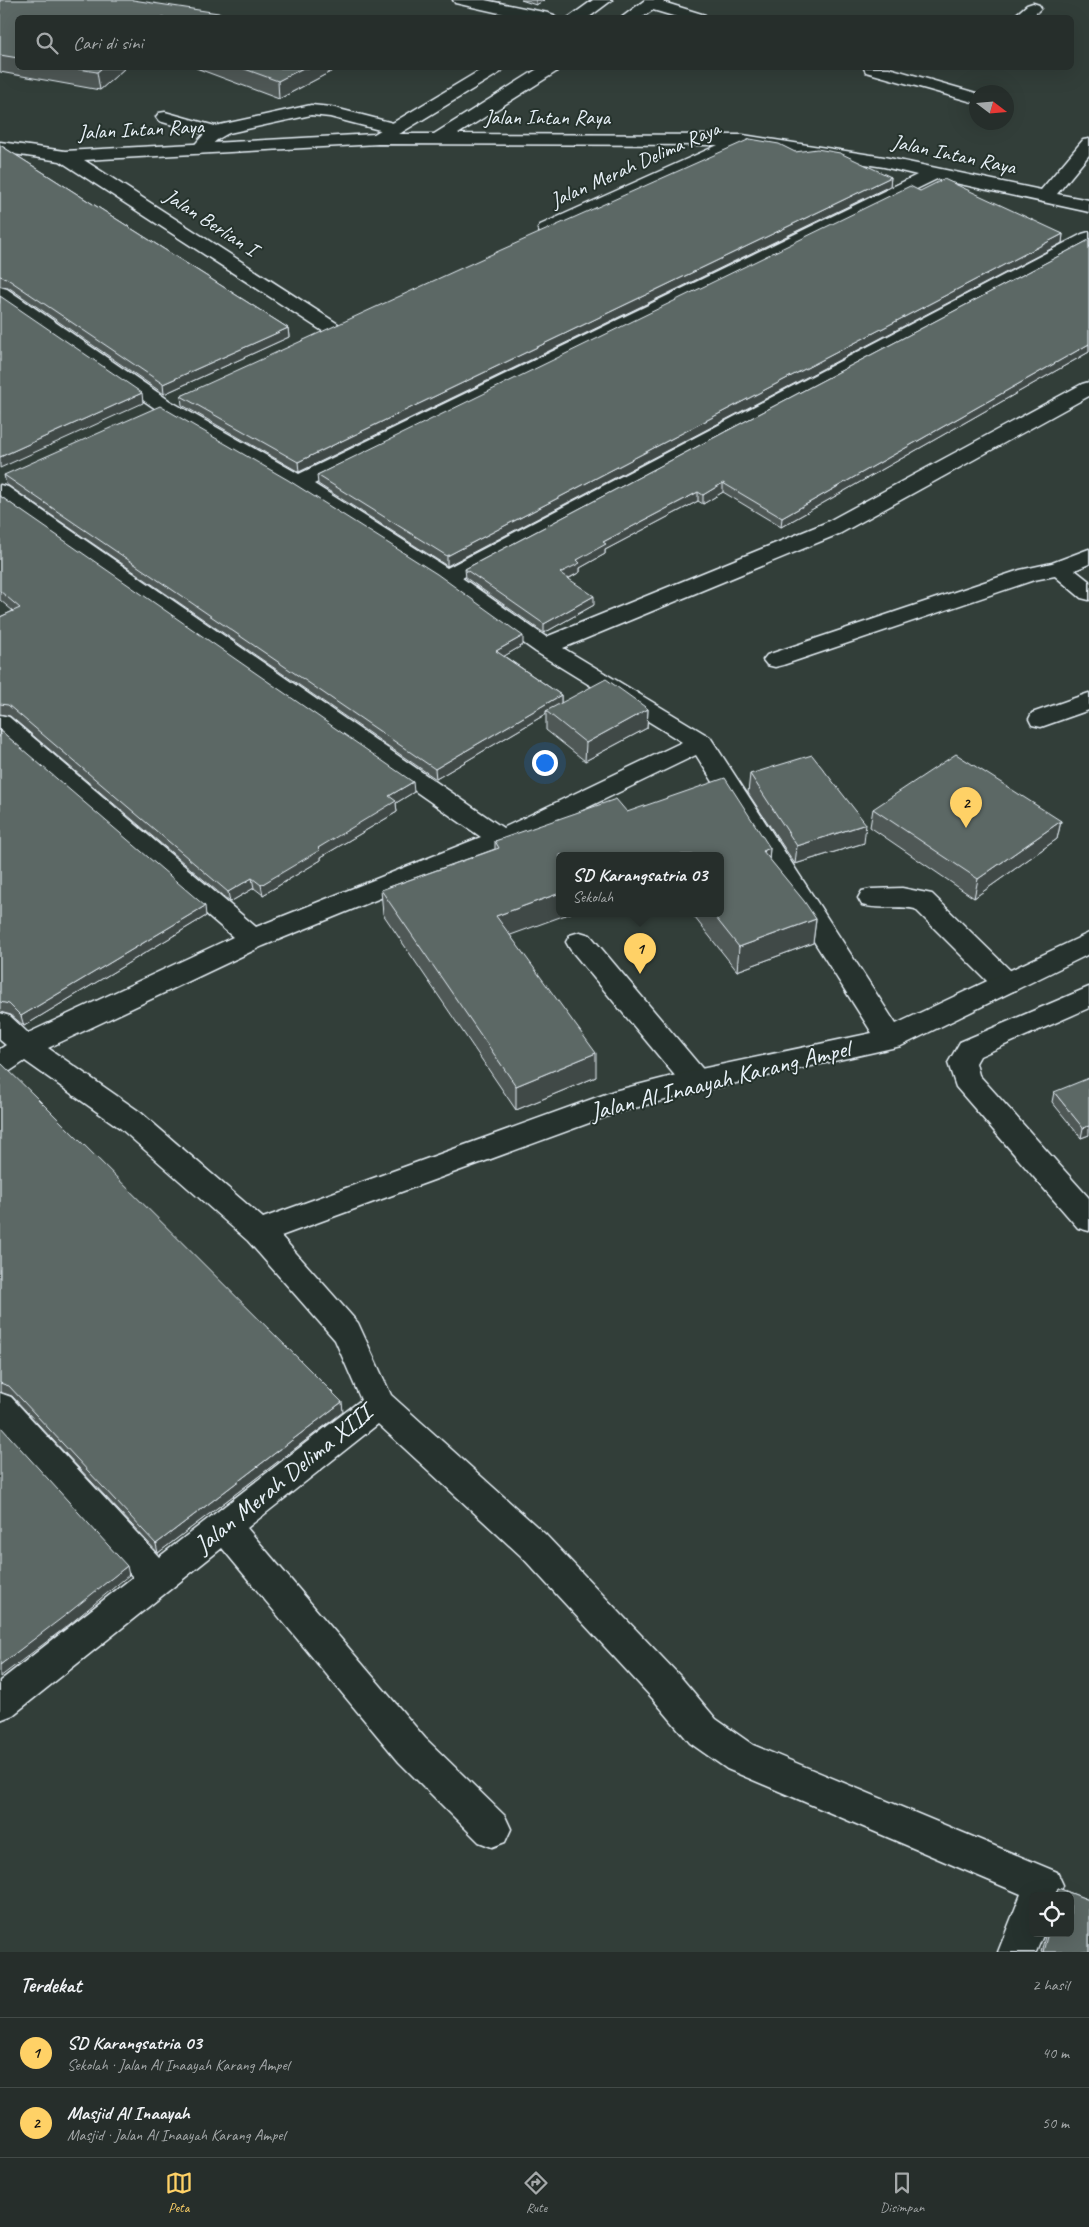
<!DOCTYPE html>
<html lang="id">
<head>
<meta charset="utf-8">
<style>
	:root { --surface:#262e2b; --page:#323a37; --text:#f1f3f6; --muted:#a4a8a9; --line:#424a47; --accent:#ffd166 }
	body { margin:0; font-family:Caveat,sans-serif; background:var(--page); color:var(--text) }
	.controls { position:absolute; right:15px; bottom:15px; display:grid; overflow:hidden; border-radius:8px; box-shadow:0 5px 20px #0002 }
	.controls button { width:45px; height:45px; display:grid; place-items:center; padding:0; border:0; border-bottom:1px solid var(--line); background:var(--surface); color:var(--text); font:25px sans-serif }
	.compass { position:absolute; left:969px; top:85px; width:45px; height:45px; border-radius:50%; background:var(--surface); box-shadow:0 5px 20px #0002; rotate:106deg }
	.you { position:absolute; left:544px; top:762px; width:18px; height:18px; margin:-12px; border:4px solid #fff; border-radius:50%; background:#1a73e8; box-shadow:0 0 0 8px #1a73e833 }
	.badge { display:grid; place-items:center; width:32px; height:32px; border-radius:50%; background:var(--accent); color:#111; font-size:16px; font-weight:700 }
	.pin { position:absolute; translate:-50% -41px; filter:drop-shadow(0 1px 2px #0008) }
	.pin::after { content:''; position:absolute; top:26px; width:18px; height:15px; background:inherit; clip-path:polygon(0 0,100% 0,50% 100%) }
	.popup { position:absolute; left:556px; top:852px; width:168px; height:65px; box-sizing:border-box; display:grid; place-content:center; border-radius:8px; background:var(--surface); filter:drop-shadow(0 1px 4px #0005); font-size:16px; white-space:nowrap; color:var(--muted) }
	.popup b { font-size:19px; color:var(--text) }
	.popup::after { content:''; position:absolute; left:50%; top:100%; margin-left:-10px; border:10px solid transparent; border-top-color:var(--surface) }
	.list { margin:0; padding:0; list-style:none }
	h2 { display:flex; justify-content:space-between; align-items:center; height:65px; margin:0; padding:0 20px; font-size:21px }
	h2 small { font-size:16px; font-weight:400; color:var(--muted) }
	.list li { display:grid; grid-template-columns:32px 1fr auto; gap:15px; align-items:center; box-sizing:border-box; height:70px; padding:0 20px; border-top:1px solid var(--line) }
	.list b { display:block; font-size:19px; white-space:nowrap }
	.list p { margin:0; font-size:16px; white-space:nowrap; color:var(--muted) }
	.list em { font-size:16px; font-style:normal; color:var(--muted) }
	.icon { flex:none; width:28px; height:28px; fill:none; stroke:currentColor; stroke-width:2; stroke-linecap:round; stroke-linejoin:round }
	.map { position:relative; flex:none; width:1089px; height:1952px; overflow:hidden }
	.search { position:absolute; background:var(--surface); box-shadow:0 5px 20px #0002; left:15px; right:15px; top:15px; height:55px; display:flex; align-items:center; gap:12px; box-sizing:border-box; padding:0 18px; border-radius:8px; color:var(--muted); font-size:19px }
	.sheet { height:205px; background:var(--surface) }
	nav { display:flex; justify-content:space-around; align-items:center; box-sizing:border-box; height:70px; border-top:1px solid var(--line); background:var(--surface); font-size:14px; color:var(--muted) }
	nav a { display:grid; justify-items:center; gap:2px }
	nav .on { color:var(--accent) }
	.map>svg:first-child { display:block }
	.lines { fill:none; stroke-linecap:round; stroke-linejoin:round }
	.lane-casing { stroke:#e8f1f8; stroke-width:3 }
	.street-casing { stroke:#e8f1f8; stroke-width:3 }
	.lane { fill:#26332d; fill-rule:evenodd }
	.street { fill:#26332d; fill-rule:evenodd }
	.wall { fill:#4f5957; stroke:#e8f1f8 }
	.shaded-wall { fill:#404947; stroke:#e8f1f8 }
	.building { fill:#5c6865; stroke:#e8f1f8 }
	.labels { text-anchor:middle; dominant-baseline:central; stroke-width:4; stroke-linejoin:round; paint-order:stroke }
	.far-street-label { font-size:21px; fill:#e8f1f8; stroke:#26332d }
	.street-label { font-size:25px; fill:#e8f1f8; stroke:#26332d }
</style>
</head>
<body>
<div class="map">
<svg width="1089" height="1952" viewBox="0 0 1089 1952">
	<rect width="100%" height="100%" fill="#323e39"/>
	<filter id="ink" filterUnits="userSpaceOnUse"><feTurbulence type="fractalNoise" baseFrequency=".02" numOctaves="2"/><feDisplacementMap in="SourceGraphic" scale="10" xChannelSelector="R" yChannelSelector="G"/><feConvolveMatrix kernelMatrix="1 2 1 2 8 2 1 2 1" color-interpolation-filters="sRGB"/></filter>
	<g filter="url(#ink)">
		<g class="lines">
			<defs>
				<path id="lane" d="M 311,105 L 331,107 L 401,125 L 404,129 L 401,133 L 395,134 L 330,117 L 311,115 L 229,133 C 225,135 221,137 217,140 C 208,147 208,156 194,153 L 191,149 L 204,134 L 159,121 L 156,117 L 159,113 L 165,112 L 215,126 Z
					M 902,888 L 932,894 L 1016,976 L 1020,983 L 1016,990 L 1006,993 L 996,990 L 915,909 C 897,905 879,910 862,905 L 858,898 L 862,891 L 871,889 Z
					M 580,932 L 590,935 L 706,1073 L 710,1081 L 706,1089 L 696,1092 L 686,1089 L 570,949 L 566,942 L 570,935 Z"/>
				<path id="street" d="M 453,0 L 485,0 L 548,13 L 554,15 L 556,18 L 522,18 L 455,3 Z
					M 593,0 L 612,0 L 588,18 L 568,18 Z
					M 645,0 L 664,0 L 663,2 L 705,15 L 707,18 L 680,18 L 653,10 L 641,18 L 621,18 Z
					M 1033,3 L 1039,5 L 1041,8 L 1031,18 L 1012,18 L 1027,5 Z
					M 484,68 L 503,68 L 501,72 L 399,134 L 434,134 L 539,68 L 558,68 L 556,72 L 458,134 L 743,135 L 884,157 L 1041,190 L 1083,140 L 1089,139 L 1089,155 L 1057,194 L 1089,200 L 1089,212 L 937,179 L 314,484 L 447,568 L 1082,234 L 1089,232 L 1089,246 L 462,578 L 546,637 L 825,523 L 1082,384 L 1089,382 L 1089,396 L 841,533 L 563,648 L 710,737 L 896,1024 L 1089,933 L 1089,954 L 901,1046 L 696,1092 L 619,1112 L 281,1236 L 358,1323 L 391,1395 L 545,1534 L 679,1675 L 716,1719 L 753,1745 L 1057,1872 L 1063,1885 L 1059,1896 L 1033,1896 L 1033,1933 L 1044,1933 L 1036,1952 L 998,1952 L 1021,1894 L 727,1769 L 690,1743 L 653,1699 L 521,1556 L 378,1424 L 247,1528 L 425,1738 L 505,1816 L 511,1829 L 505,1842 L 492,1847 L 479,1842 L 399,1762 L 222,1548 L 13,1715 L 0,1720 L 0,1681 L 133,1577 L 0,1430 L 0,1393 L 11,1397 L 159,1557 L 361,1400 L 335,1340 L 248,1241 L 120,1128 L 25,1061 L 10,1071 L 0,1074 L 0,1049 L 6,1045 L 0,1040 L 0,1013 L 10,1016 L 28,1033 L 233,937 L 0,736 L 0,715 L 9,717 L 256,927 L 481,837 L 0,502 L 0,485 L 8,487 L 503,828 L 682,742 L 536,652 L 438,582 L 290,488 L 156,409 L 0,302 L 0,287 L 7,289 L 170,401 L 299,474 L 917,175 L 884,167 L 744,145 L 547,235 L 540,233 L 538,229 L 540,225 L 718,145 L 378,144 L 84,160 L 338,324 L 341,328 L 338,332 L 331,334 L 324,332 L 60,161 L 0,152 L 0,142 L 65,151 L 374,134 ZM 696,755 L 872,1033 L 696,1070 L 614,1091 L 263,1218 L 140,1112 L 48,1048 L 263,946 L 510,845 Z
					M 864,68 L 889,68 L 976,93 L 976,103 L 866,72 Z
					M 1089,549 L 1089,564 L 1075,570 L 1089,581 L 1089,600 L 1081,598 L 1055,576 L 1034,580 L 783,665 L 775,667 L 767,665 L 763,660 L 767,655 L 1020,570 L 1052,563 Z
					M 1089,693 L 1089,710 L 1041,727 L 1032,725 L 1029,719 L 1032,713 Z
					M 1089,987 L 1089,1008 L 980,1056 L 976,1063 L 979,1075 L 1089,1198 L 1089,1231 L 1078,1228 L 956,1087 L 948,1063 L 960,1042 Z"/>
			</defs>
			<use href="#lane" class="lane-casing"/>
			<use href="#street" class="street-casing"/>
			<use href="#lane" class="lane"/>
			<use href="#street" class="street"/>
		</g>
		<path class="wall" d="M 0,0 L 18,18 L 18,68 L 125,68 L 100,90 L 0,72 Z
			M 521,0 L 544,0 L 536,5 Z
			M 196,68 L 334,68 L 334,70 L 279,99 Z
			M 0,145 L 288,328 L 289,337 L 164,394 L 8,287 L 0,286 Z
			M 795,152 L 891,177 L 890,186 L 299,472 L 182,405 L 181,396 Z
			M 920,191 L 1063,234 L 1062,243 L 447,566 L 318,484 L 317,475 Z
			M 1089,240 L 1089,352 L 781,527 L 723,492 L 703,504 L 698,501 L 605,550 L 605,554 L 580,568 L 580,572 L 568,579 L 594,605 L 544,633 L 466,578 L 465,569 Z
			M 4,475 L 523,645 L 504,656 L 561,695 L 561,703 L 648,709 L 647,728 L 585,761 L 546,730 L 546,714 L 436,779 L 6,484 Z
			M 0,496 L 414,792 L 396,803 L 397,812 L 321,857 L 321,860 L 263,895 L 254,888 L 230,902 L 10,716 L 0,714 L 0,617 L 13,611 L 0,600 Z
			M 0,730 L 206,916 L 24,1026 L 11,1015 L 0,1012 Z
			M 750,774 L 864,843 L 795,864 L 748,793 Z
			M 873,809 L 1061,821 L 1057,839 L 974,898 L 870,827 Z
			M 627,812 L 770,848 L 769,859 L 816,919 L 813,943 L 737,971 L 691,913 L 720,913 L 720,855 L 560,855 L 510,935 L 596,1077 L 516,1110 L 383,914 L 381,890 L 495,849 L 495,841 Z
			M 0,1065 L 343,1412 L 158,1553 L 12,1396 L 0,1392 Z
			M 1054,1092 L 1089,1135 L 1081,1138 L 1052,1102 Z
			M 1058,1888 L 1089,1900 L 1089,1952 L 1041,1952 L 1046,1933 L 1070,1933 L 1070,1896 L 1055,1896 Z"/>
		<path class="shaded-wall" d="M 536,0 L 544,0 L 536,5 Z
			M 102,68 L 125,68 L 100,90 L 97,72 Z
			M 303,68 L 334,68 L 334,70 L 279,99 L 278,81 Z
			M 891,177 L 890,186 L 299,472 L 298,462 Z
			M 1063,234 L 1062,243 L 447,566 L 447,556 Z
			M 288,328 L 289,337 L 164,394 L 163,384 Z
			M 1089,344 L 1089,352 L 781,527 L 782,518 Z
			M 142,393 L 143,403 L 0,468 L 0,457 Z
			M 723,483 L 723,492 L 703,504 L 703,495 Z
			M 698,492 L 698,501 L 605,550 L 605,554 L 580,568 L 580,572 L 560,583 L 560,573 L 577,560 L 603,542 Z
			M 594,596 L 594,605 L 544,633 L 544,624 Z
			M 523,636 L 523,645 L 496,661 L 496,651 Z
			M 561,695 L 561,705 L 546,711 L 546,714 L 436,779 L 435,769 Z
			M 648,709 L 647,728 L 585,761 L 586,743 Z
			M 413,782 L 414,792 L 396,803 L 397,812 L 321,857 L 321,860 L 263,895 L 261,885 L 318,848 L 389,796 Z
			M 1061,821 L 1057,839 L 974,898 L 978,879 Z
			M 866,824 L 864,843 L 795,864 L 797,846 Z
			M 770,848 L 768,872 L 763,851 Z
			M 252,878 L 254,888 L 230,902 L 228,892 Z
			M 560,893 L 560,913 L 571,913 L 497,940 L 496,916 Z
			M 205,906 L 206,916 L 24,1026 L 21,1016 Z
			M 816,919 L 813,943 L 737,971 L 739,947 Z
			M 596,1053 L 596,1077 L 516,1110 L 516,1086 Z
			M 1089,1126 L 1089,1135 L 1081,1138 L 1083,1128 Z
			M 342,1402 L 343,1412 L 158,1553 L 156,1544 Z
			M 127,1566 L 129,1575 L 70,1624 L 0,1677 L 0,1665 Z"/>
		<path class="building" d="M 0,0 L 133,0 L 225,14 L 236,18 L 18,18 L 18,58 L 0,55 Z
			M 72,68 L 102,68 L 97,72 Z
			M 242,68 L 303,68 L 278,81 Z
			M 750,139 L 779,144 L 795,152 L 817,149 L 840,153 L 891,177 L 298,462 L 181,396 L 501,250 Z
			M 0,145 L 288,328 L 163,384 L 6,278 L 0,276 Z
			M 944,179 L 1063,234 L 447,556 L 317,475 L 910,186 L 920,191 Z
			M 1089,240 L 1089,344 L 782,518 L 723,483 L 703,495 L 698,492 L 603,542 L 606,544 L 577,560 L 580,563 L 560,573 L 594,596 L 544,624 L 465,569 Z
			M 0,296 L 142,393 L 0,457 Z
			M 160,406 L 288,480 L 437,574 L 523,636 L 496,651 L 561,695 L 435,769 L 4,475 Z
			M 0,496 L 413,782 L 389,796 L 396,801 L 318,848 L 320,850 L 261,885 L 252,878 L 228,892 L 8,705 L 0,704 L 0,617 L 20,608 L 0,591 Z
			M 606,679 L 648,709 L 586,743 L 546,711 Z
			M 0,730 L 205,906 L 21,1016 L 9,1004 L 0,1002 Z
			M 956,754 L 1061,821 L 978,879 L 873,809 Z
			M 812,755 L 866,824 L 797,846 L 750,774 Z
			M 725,778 L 770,848 L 763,851 L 804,901 L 816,919 L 739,947 L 712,913 L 720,913 L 720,855 L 560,855 L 560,893 L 496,916 L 596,1053 L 516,1086 L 381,890 L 499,848 L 495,841 L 616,799 L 627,812 Z
			M 2,1064 L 36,1097 L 342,1402 L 156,1544 L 9,1386 L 0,1383 L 0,1065 Z
			M 1089,1078 L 1089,1126 L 1083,1128 L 1054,1092 Z
			M 0,1426 L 127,1566 L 67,1614 L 0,1665 Z
			M 1058,1888 L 1089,1900 L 1089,1952 L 1043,1952 L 1048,1933 L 1070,1933 L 1070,1896 L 1056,1896 Z"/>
	</g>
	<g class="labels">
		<g class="far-street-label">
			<text x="547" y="117">Jalan Intan Raya</text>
			<text transform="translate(141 129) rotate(-3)">Jalan Intan Raya</text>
			<text transform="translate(954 154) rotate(12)">Jalan Intan Raya</text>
			<text transform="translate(635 164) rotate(-24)">Jalan Merah Delima Raya</text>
			<text transform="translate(211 222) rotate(33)">Jalan Berlian I</text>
		</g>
		<g class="street-label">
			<text transform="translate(720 1080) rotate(-14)">Jalan Al Inaayah Karang Ampel</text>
			<text transform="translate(283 1479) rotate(-39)">Jalan Merah Delima XIII</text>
		</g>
	</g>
</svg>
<div class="controls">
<button><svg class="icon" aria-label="locate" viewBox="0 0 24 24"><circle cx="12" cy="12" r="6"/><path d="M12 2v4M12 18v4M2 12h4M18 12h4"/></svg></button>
</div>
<svg class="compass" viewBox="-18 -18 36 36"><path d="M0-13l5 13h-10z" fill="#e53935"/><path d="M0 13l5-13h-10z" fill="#a4a8a9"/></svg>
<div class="you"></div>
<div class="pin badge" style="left:640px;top:974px">1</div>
<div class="popup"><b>SD Karangsatria 03</b>Sekolah</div>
<div class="pin badge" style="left:966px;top:828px">2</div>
<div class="search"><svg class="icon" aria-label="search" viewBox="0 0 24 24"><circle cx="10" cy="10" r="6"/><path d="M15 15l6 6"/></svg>Cari di sini</div>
</div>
<section class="sheet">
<h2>Terdekat<small>2 hasil</small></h2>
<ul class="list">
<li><span class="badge">1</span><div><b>SD Karangsatria 03</b><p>Sekolah · Jalan Al Inaayah Karang Ampel</p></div><em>40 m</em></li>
<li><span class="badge">2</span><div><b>Masjid Al Inaayah</b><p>Masjid · Jalan Al Inaayah Karang Ampel</p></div><em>50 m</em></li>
</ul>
</section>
<nav>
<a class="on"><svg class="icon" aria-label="map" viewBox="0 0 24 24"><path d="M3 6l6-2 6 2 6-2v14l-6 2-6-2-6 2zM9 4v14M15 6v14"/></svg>Peta</a>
<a><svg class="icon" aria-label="directions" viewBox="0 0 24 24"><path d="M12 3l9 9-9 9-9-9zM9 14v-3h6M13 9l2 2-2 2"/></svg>Rute</a>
<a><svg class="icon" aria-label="saved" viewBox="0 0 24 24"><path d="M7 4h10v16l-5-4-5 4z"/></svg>Disimpan</a>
</nav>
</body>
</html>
